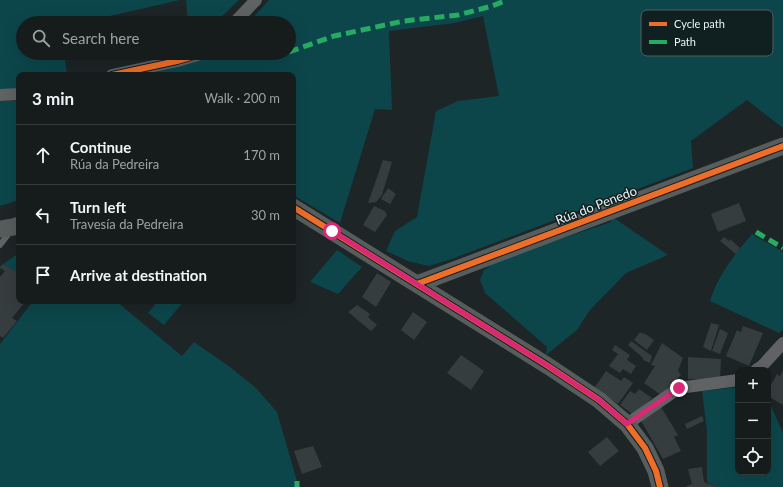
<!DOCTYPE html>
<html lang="en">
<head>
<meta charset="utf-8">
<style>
	:root { --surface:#161c1c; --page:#1f2525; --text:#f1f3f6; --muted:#9ea1a3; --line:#353a3b }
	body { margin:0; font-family:Lato,sans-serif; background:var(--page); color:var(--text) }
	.controls { position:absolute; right:12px; bottom:12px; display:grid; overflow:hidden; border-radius:8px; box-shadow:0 4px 16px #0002 }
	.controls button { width:36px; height:36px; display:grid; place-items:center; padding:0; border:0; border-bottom:1px solid var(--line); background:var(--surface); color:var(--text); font:20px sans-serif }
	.stop { position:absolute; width:12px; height:12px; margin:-9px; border:3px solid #db2777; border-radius:50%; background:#fff }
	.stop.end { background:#db2777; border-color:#fff; box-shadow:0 1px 4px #0008 }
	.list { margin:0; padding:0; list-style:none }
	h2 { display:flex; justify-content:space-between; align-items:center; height:52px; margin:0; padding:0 16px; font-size:17px }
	h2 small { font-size:13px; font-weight:400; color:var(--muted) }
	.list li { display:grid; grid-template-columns:26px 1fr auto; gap:12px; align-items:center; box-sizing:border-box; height:60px; padding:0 16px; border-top:1px solid var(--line) }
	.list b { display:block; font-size:15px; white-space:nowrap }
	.list p { margin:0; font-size:13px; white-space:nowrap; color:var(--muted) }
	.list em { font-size:13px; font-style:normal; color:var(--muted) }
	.icon { flex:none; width:22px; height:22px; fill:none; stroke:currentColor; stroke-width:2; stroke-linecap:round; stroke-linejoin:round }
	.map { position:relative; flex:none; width:783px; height:487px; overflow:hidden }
	.search { position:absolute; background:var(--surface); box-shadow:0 4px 16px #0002; left:16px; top:16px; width:280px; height:44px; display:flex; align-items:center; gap:10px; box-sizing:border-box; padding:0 14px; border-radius:22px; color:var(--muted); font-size:15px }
	.panel { position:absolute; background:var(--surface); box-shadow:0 4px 16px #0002; left:16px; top:72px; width:280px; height:232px; border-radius:8px }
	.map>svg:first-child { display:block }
	.green { fill:#0c464b }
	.building { fill:#363d3e }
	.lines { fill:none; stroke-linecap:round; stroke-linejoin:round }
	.lane { stroke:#5f6363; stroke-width:6 }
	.street { stroke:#5f6363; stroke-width:12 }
	.secondary { stroke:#575c5d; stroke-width:17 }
	.quiet { stroke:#26ab63; stroke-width:5; stroke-dasharray:10 5; stroke-linecap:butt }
	.cycleway-casing { stroke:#101f20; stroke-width:8 }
	.cycleway { stroke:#ee6e29; stroke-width:6 }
	.route { stroke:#db2777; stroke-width:5 }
	.labels { text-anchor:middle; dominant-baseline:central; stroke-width:3; stroke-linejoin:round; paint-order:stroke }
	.street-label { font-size:13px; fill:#ebf4f5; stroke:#101f20 }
	.key { fill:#101f20; stroke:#525f60; stroke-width:1 }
	.key-label { font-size:11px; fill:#ebf4f5 }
</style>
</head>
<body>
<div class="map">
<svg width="783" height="487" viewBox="0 0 783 487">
	<rect width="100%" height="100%" fill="#1d2526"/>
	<path class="green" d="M 0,0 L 180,0 L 79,23 L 23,23 L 23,53 L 64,53 L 67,75 L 19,75 L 19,88 L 0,90 Z
		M 186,0 L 239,0 L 215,23 L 188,23 Z
		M 269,0 L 783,0 L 783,128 L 747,100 L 691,141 L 693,168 L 449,260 L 429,266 L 408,261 L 386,251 L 395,231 L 417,217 L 436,111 L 458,101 L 499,96 L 483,16 L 455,23 L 389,31 L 392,110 L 375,109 L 340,223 L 293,195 L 293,75 L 133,75 L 201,60 L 278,58 L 283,53 L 289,53 L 289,45 L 291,43 L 289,42 L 289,23 L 248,23 Z
		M 0,101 L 19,101 L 19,200 L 0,206 Z
		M 614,218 L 668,255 L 626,273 L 590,310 L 577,330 L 546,355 L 547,347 L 485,293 L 480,280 L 484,270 L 498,260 L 611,222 L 611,220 Z
		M 752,234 L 783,252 L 783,330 L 779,333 L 710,301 C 718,275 735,254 752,234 Z
		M 337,250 L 362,267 L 338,294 L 310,282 Z
		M 19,253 L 19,273 L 3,264 Z
		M 33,301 L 116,301 L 182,356 L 194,342 L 230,367 L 256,388 L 277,412 L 297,481 L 297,487 L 0,487 L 0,344 Z
		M 158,301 L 184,301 L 164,325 L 148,313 Z
		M 738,387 L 738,472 L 768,472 L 768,399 L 783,433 L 783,487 L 718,487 L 707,482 L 707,431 L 702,391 Z"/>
	<path class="building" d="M 383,160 L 392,162 L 382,195 L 376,202 L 368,203 Z
		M 388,188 L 396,194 L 390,204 L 381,199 Z
		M 739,203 L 746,221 L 718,232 L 711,214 Z
		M 374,206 L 385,211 L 387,215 L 375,232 L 363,225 Z
		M 724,237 L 729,241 L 730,239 L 740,248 L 736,254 L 720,241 Z
		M 3,264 L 19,273 L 19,301 L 26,301 L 12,318 L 17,321 L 3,338 L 0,336 L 0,277 L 5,271 L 0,268 L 0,267 Z
		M 377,273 L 391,282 L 376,307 L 362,297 Z
		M 357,305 L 370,314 L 368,317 L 377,325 L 371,331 L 348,312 Z
		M 413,312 L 427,322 L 414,340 L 401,330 Z
		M 711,323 L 719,325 L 711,351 L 703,347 Z
		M 743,326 L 763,333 L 749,366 L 726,356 L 737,330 L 741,332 Z
		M 720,329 L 728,333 L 720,354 L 712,351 Z
		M 640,332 L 643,334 L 644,333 L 654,340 L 647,350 L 634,340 Z
		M 631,341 L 652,356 L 650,363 L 643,360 L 643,358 L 628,345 Z
		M 662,343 L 683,358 L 678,371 L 681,375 L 661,395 L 644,383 L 655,366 L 651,365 Z
		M 615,345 L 630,355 L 627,360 L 636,366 L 631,374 L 623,369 L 620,373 L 609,366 L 618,354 L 612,350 Z
		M 461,355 L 484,371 L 471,390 L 447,373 Z
		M 688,357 L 721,359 L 720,380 L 688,379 Z
		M 783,370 L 783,405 L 768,396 L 768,390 L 777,374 L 780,376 Z
		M 606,371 L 621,381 L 624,377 L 633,383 L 618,404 L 595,387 Z
		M 639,389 L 652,398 L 634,415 L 620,405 L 630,391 L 635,394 Z
		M 661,407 L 678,435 L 674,437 L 681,451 L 663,459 L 640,419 Z
		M 702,416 L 704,421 L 687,429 L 685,424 Z
		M 607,437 L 619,451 L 600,466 L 588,452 Z
		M 313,446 L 322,467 L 302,474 L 294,451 Z
		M 702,467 L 704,482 L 718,487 L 685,487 L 692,484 L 688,469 Z"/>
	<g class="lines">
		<path class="lane" d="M 0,245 L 10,232"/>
		<path class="street" d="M 234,23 L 256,0
			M 112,75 L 177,61 L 204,53
			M 0,95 L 19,94
			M 756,370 L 762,366 L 783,343
			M 627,424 L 679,388 L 738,380"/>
		<path class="secondary" d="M 293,207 L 548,366 L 599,400 L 627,424 L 645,448 L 656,471 L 660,487
			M 0,229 L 13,227 L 19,225
			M 417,284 L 783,146"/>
		<path class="quiet" d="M 289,52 L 334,36 L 404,21 L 458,15 L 492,6 L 507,0
			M 206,53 C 227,55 265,60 285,53
			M 756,232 L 783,248
			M 297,487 L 297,481"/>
		<defs>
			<path id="cycleway" d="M 112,75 L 177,61 L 204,53
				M 293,207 L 548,366 L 599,400 L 627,424 L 645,448 L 656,471 L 660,487
				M 417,284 L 783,146"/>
		</defs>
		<use href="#cycleway" class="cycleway-casing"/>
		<use href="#cycleway" class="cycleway"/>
	</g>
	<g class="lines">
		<path class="route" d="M 332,231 L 548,366 L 599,400 L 627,424 L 679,388"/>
	</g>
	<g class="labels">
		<g class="street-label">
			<text transform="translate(596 205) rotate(-21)">Rúa do Penedo</text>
		</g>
	</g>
	<rect x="641" y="10" width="132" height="46" rx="6" class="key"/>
	<rect x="649" y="22" width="18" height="4" fill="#ee6e29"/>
	<rect x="649" y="40" width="18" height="4" fill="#26ab63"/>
	<g class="key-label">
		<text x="674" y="28">Cycle path</text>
		<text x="674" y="46">Path</text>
	</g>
</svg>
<div class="controls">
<button>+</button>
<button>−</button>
<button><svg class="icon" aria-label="locate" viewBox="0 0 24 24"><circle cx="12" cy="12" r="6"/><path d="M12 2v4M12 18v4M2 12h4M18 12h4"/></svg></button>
</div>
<div class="stop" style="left:332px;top:231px"></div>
<div class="stop end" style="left:679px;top:388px"></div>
<div class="search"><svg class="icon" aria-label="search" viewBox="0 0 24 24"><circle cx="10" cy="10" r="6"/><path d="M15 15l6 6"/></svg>Search here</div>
<section class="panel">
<h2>3 min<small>Walk · 200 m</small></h2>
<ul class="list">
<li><svg class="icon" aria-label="ahead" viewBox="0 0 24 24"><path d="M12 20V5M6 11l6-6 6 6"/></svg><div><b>Continue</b><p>Rúa da Pedreira</p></div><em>170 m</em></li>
<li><svg class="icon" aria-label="left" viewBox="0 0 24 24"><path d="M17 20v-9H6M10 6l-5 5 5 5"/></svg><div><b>Turn left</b><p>Travesía da Pedreira</p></div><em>30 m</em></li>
<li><svg class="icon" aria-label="arrive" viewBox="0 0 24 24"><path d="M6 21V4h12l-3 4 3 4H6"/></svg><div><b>Arrive at destination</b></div></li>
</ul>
</section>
</div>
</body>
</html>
